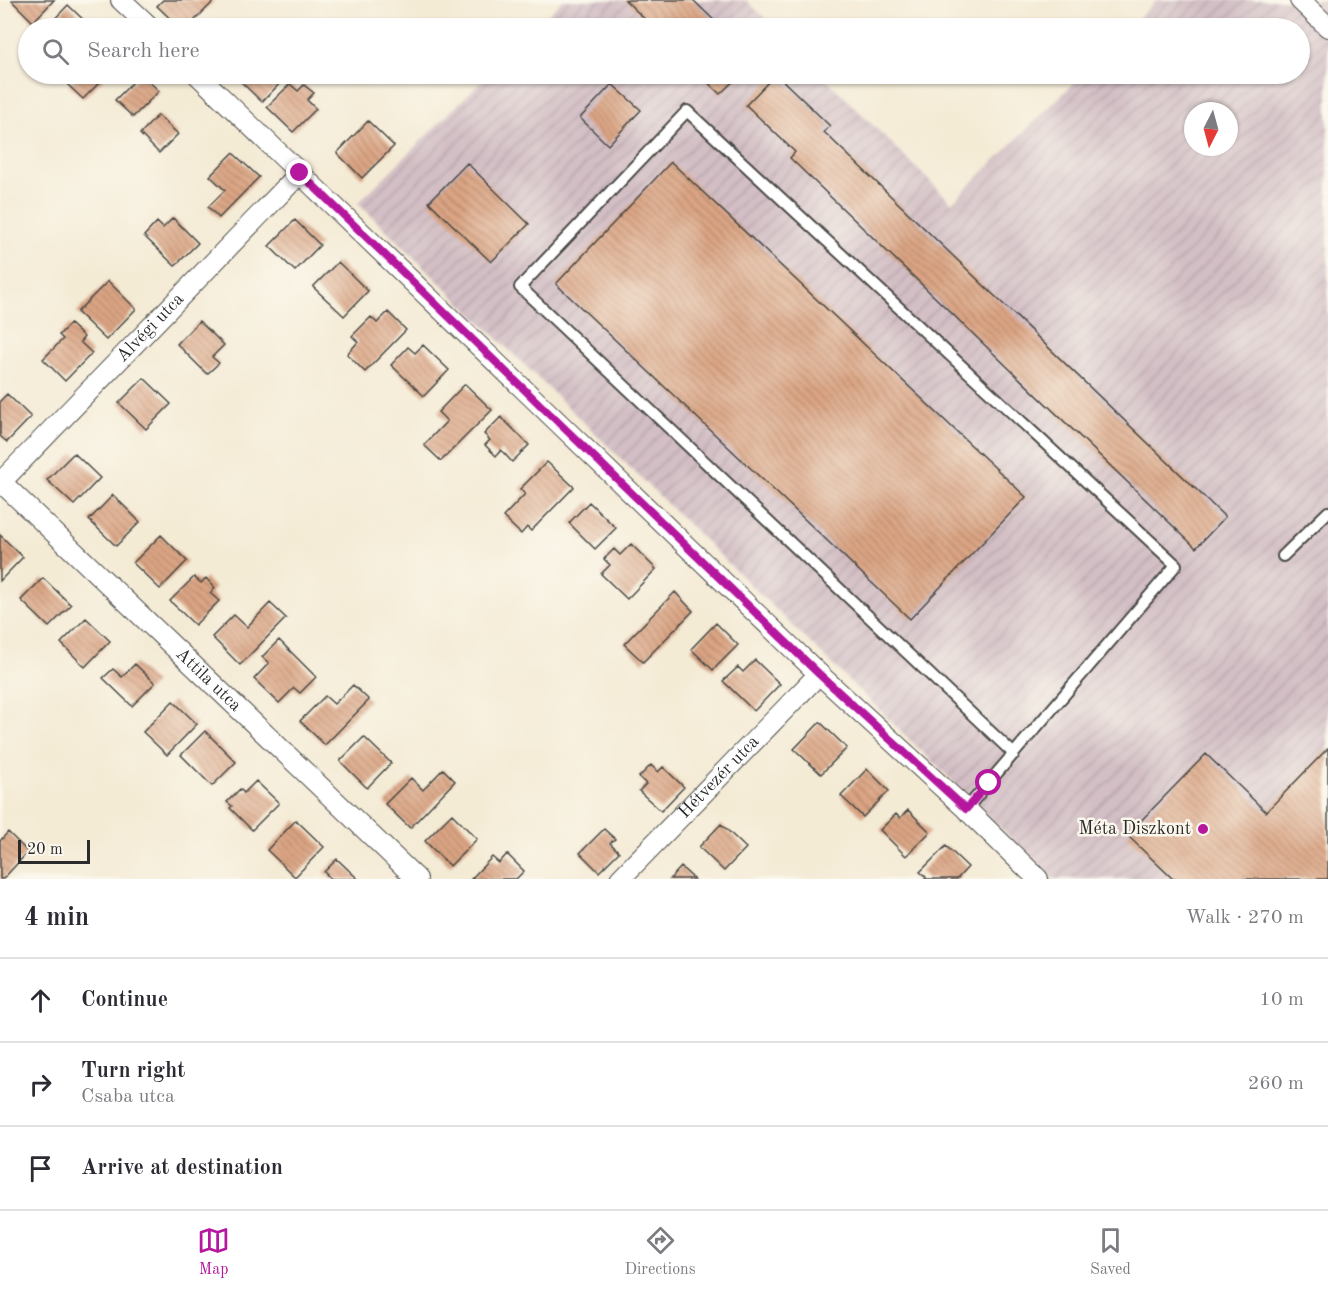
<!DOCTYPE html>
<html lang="en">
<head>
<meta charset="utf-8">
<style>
	:root { --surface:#fff; --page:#f7f7f7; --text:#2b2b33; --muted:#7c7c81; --line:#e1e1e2; --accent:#b5179e }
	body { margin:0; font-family:"Old Standard TT",serif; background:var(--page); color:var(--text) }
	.compass { position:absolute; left:1184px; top:102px; width:54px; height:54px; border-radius:50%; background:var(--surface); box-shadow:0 2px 4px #0004; rotate:186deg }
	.scale { position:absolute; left:18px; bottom:15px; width:72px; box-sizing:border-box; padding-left:6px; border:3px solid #2b2b2b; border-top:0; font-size:16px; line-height:21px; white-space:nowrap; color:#2b2b2b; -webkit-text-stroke:4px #fbf7ec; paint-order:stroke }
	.stop { position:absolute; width:18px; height:18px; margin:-14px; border:4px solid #b5179e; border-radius:50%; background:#fff }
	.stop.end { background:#b5179e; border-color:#fff; box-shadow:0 2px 6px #0008 }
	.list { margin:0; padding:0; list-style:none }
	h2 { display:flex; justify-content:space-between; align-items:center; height:78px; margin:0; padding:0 24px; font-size:26px }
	h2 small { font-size:20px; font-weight:400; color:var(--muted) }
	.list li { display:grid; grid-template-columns:39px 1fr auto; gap:18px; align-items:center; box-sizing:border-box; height:84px; padding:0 24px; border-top:2px solid var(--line) }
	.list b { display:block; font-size:22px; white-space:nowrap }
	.list p { margin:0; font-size:20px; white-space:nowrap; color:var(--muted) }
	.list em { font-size:20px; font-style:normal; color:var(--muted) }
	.icon { flex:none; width:33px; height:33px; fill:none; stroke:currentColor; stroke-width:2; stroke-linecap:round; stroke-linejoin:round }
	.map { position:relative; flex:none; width:1328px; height:879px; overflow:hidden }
	.search { position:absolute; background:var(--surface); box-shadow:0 2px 4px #0004; left:18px; right:18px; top:18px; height:66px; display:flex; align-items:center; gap:15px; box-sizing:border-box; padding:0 21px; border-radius:33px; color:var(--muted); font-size:22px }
	.sheet { height:330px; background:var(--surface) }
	nav { display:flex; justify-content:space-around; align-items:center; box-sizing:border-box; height:84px; border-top:2px solid var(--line); background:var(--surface); font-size:16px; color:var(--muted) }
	nav a { display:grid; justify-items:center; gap:3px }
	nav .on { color:var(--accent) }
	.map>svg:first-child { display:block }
	.industrial { fill:url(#industrial-furrows); fill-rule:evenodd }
	.building { fill:url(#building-back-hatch) }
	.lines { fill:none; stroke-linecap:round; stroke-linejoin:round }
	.lane-casing { stroke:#494844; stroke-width:14 }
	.street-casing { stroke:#494844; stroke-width:22 }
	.lane { stroke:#fff; stroke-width:10 }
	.street { stroke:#fff; stroke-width:20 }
	.route { stroke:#b5179e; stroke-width:8 }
	.poi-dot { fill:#b5179e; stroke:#fbf7ec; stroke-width:2 }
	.labels { text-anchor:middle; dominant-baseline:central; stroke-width:5; stroke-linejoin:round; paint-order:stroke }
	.street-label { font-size:18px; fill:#2b2b2b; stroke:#fbf7ec }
	.poi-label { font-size:18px; fill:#2b2b2b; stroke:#fbf7ec; text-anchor:end }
</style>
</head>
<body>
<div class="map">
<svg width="1328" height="879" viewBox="0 0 1328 879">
	<defs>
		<pattern id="industrial-furrows" width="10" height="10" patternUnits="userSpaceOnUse" patternTransform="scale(1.5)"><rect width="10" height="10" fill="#d2bec4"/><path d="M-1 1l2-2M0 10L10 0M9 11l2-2" fill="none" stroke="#b4a3a9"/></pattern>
		<pattern id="building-back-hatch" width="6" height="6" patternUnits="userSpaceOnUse" patternTransform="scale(1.5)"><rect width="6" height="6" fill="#dca584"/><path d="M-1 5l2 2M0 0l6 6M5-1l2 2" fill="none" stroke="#b3876c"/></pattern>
	</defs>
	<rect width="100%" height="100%" fill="#fbf7ec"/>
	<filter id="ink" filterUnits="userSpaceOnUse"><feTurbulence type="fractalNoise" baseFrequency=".0167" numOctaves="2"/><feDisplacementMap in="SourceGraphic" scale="12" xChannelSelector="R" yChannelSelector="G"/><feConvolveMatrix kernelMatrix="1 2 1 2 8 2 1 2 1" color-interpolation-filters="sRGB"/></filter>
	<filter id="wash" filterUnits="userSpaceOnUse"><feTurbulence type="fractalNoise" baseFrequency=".008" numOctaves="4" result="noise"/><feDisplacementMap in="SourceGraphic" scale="24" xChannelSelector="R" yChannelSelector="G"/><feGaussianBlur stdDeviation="1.35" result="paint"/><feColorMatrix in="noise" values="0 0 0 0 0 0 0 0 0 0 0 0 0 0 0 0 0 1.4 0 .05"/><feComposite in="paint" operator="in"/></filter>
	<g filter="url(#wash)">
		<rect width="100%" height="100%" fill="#f4ebd5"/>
		<path class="industrial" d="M 563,0 L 746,0 L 775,28 L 535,28 Z
			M 1157,0 L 1328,0 L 1328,879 L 1053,879 L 358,203 L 489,74 L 821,74 L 952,203 L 1083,74 L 1300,74 L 1300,28 L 1128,28 ZM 1193,111 L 1229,111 L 1229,147 L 1193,147 Z"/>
		<g id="blocks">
			<path class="building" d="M 13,0 L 54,0 L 33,22 L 12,1 Z
				M 163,0 L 215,0 L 187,28 L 180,28 L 157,6 Z
				M 625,0 L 693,0 L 722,28 L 654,28 Z
				M 68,5 L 90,26 L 88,28 L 46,28 Z
				M 80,74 L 108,74 L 83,99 L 68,85 Z
				M 141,74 L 159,91 L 133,117 L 115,100 Z
				M 240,74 L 281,74 L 285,78 L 262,102 L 236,77 Z
				M 699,74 L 741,74 L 720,94 Z
				M 776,74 L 830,126 L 824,132 L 1225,517 L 1196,548 L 790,158 L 795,152 L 746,105 Z
				M 290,84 L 298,91 L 304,85 L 314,93 L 307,100 L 316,109 L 293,132 L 267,107 Z
				M 612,84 L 641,110 L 608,145 L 580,118 Z
				M 158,115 L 178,134 L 159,153 L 140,134 Z
				M 368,121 L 394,146 L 362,178 L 337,153 Z
				M 233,153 L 259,177 L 219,218 L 208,207 L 225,190 L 210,176 Z
				M 671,162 L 1026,497 L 910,619 L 556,284 Z
				M 467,163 L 529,224 L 491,262 L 429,202 Z
				M 173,218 L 198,243 L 175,266 L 144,236 L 157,222 L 163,228 Z
				M 295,220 L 320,245 L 295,271 L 269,246 Z
				M 338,262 L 368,291 L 344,316 L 313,287 Z
				M 108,281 L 136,309 L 106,340 L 77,312 Z
				M 388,312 L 406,330 L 365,372 L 347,354 L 358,342 L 352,336 L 371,317 L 377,323 Z
				M 199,321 L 224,345 L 212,357 L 219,363 L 207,374 L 177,344 Z
				M 70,324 L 84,337 L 80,342 L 92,353 L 65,381 L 43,359 L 63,339 L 59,335 Z
				M 423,345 L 449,370 L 424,396 L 391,365 L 408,347 L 415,353 Z
				M 144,378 L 171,404 L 146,429 L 119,403 Z
				M 465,384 L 492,410 L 441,461 L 424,445 L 447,421 L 438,412 Z
				M 7,394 L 31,417 L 7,442 L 0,436 L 0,401 Z
				M 501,417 L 529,445 L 512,462 L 501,450 L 496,456 L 485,445 L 490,440 L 484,434 Z
				M 74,453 L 100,478 L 74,505 L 47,480 Z
				M 547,462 L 574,487 L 531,531 L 527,527 L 521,534 L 503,517 L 525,494 L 520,489 Z
				M 113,495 L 140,522 L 116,546 L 89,520 Z
				M 589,502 L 616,528 L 595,549 L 569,523 Z
				M 0,535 L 23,557 L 0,581 Z
				M 161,535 L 187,561 L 160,589 L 133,563 Z
				M 631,544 L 656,569 L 627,599 L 601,574 L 610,565 L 604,559 L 614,549 L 620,555 Z
				M 194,577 L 201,583 L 206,578 L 215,588 L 210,593 L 219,601 L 195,625 L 170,601 Z
				M 43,578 L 71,605 L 49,627 L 21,600 Z
				M 675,592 L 693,611 L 643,662 L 624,644 Z
				M 270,603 L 286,618 L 240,665 L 212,637 L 234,615 L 247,627 Z
				M 86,618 L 110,641 L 85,667 L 61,643 Z
				M 716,623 L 738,645 L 713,670 L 691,649 Z
				M 279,640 L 316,677 L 300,693 L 294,688 L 279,703 L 254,679 L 269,663 L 262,657 Z
				M 755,660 L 780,684 L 754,711 L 723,681 L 738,667 L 743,672 Z
				M 135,664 L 155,683 L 132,706 L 103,678 L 113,669 L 122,677 Z
				M 353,685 L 369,700 L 325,745 L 300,721 L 325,696 L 334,704 Z
				M 173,701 L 197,724 L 167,755 L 143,732 Z
				M 820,722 L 847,748 L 821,774 L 794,749 Z
				M 205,731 L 236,762 L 212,786 L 181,755 Z
				M 364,737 L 391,763 L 367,788 L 340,761 Z
				M 1328,748 L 1328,879 L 1173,879 L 1127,835 L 1206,754 L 1266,812 Z
				M 651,765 L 658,772 L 663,767 L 684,787 L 661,811 L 639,791 L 646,784 L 639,777 Z
				M 443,769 L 455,781 L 410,828 L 385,804 L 411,778 L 423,790 Z
				M 867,769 L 889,791 L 863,817 L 841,796 Z
				M 256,781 L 279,803 L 252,830 L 230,808 L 232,806 L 227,802 L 240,789 L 244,793 Z
				M 908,810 L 930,832 L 906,856 L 880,830 L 896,814 L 900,818 Z
				M 452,814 L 477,839 L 450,866 L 425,841 Z
				M 296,820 L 324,847 L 295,877 L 267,850 Z
				M 721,824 L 746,848 L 724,871 L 699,847 Z
				M 604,829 L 615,839 L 610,843 L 619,852 L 599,872 L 580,853 Z
				M 8,832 L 28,852 L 3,879 L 0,879 L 0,841 Z
				M 946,846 L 968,867 L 957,879 L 924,879 L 926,877 L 920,872 Z
				M 507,854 L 524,871 L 516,879 L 471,879 L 492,857 L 499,863 Z
				M 337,859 L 358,879 L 329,879 L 330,878 L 324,872 Z
				M 681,867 L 694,879 L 670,879 Z"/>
		</g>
	</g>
	<g filter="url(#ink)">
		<use href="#blocks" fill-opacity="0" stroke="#494844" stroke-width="1.5"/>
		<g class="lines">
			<defs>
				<path id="lane" d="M 1283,556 L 1328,512
					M 966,809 L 1176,565 L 687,111 L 520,287 L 1014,754"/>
				<g id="street">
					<path d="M 121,0 L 151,28"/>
					<path d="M 1300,0 L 1328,27"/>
					<path d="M 197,74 L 819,674 L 966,809 L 1038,879"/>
					<path id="s1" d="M 0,481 L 417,879"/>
					<path id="s2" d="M 0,483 L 300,173"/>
					<path id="s3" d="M 620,879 L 819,674"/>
				</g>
			</defs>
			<use href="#lane" class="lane-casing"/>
			<use href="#street" class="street-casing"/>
			<use href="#lane" class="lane"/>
			<use href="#street" class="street"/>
		</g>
	</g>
	<g class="lines" filter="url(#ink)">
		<path class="route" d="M 300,173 L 819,674 L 966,809 L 989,783"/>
	</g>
	<circle class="poi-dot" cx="1203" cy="829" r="6"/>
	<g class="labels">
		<g class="street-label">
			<text stroke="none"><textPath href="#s2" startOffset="216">Alvégi utca</textPath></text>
			<text stroke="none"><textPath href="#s1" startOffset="288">Attila utca</textPath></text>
			<text stroke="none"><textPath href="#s3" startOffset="142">Hétvezér utca</textPath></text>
		</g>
		<g class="poi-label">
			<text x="1191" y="829">Méta Diszkont</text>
		</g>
	</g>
</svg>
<svg class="compass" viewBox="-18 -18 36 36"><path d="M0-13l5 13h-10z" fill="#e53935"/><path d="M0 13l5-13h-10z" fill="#7c7c81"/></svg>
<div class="scale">20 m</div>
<div class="stop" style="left:989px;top:783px"></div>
<div class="stop end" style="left:300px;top:173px"></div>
<div class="search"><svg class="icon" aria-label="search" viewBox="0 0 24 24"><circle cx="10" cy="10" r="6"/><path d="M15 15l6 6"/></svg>Search here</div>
</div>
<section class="sheet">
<h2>4 min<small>Walk · 270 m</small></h2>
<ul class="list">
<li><svg class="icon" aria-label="ahead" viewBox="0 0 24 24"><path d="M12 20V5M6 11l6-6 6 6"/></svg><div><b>Continue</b></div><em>10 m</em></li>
<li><svg class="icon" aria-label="right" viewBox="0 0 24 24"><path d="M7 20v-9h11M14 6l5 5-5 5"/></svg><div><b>Turn right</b><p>Csaba utca</p></div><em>260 m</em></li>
<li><svg class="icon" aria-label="arrive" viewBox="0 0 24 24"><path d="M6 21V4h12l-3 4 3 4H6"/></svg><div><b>Arrive at destination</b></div></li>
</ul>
</section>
<nav>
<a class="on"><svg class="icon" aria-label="map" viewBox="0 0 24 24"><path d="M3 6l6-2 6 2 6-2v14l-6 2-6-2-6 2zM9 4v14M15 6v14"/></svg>Map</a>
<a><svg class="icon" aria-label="directions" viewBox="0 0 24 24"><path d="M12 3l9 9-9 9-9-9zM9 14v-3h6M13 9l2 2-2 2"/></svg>Directions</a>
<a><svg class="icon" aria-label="saved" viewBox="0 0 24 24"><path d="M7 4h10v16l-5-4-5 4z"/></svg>Saved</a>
</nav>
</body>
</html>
